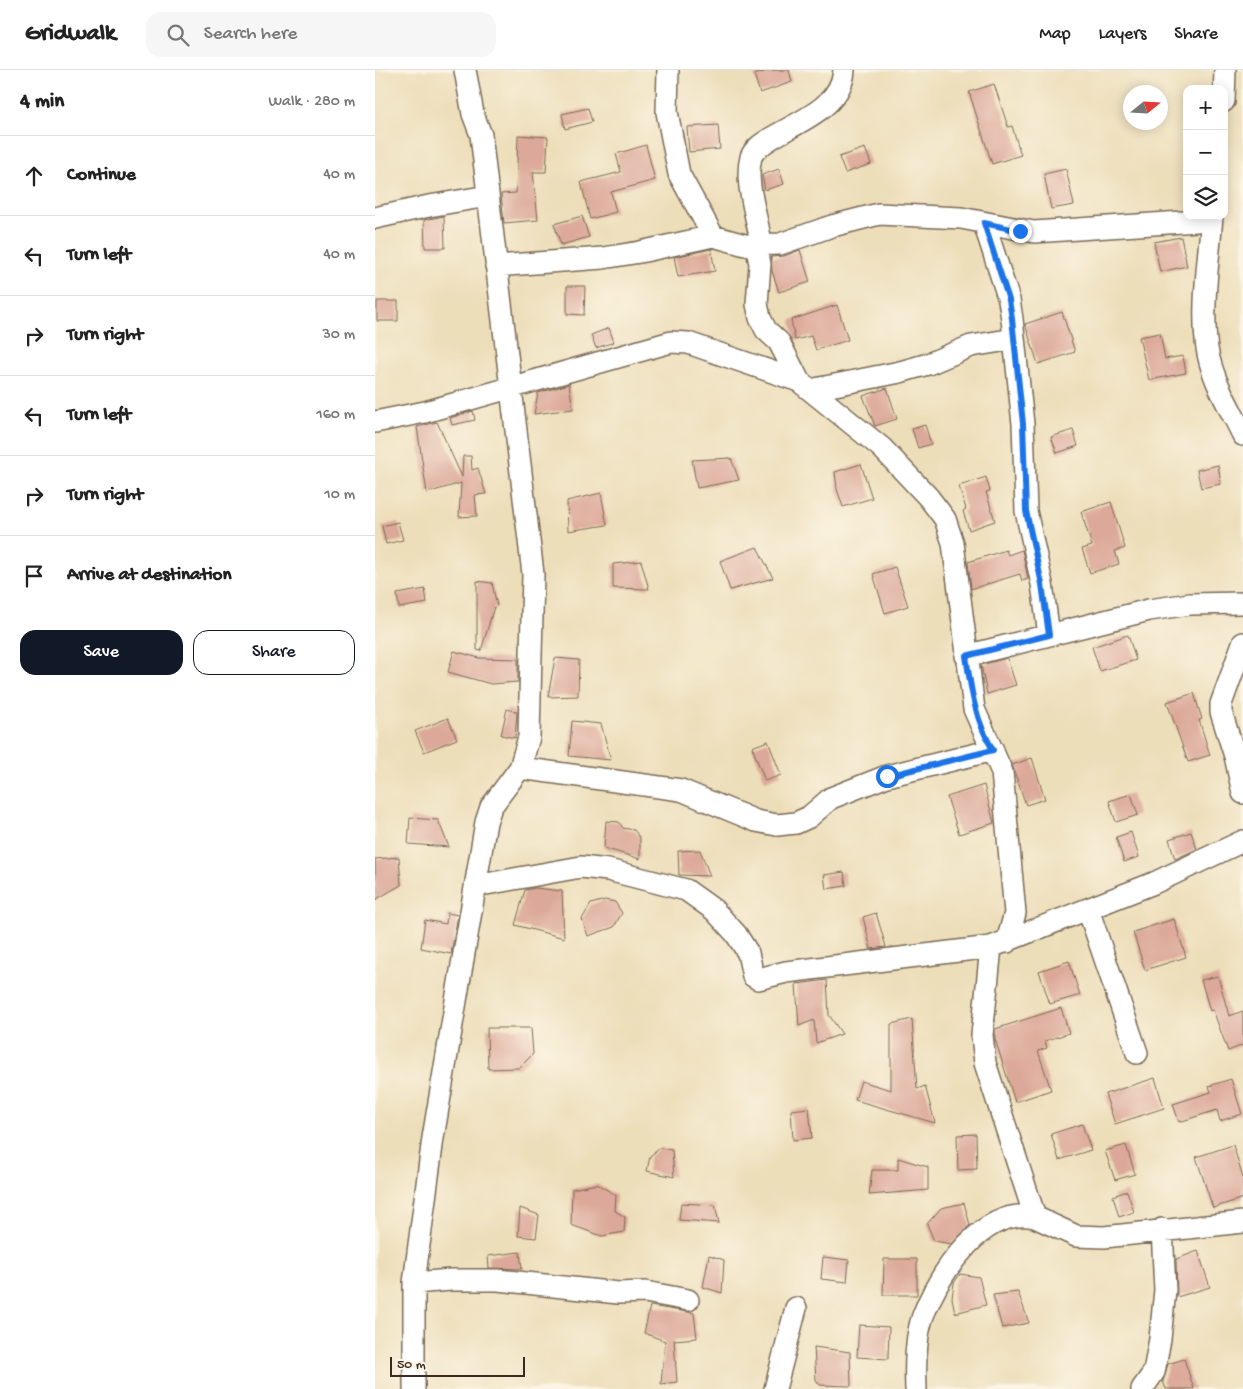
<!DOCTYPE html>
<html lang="en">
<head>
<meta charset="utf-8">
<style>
	:root { --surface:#fff; --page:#f6f6f6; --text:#222; --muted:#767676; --line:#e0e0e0; --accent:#111827 }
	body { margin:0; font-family:"Gochi Hand",sans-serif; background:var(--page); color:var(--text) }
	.controls { position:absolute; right:15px; top:15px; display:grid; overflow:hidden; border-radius:10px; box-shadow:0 2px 12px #0003 }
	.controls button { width:45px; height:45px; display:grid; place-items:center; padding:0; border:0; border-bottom:1px solid var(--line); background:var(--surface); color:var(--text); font:25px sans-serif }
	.compass { position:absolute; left:748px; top:15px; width:45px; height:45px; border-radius:50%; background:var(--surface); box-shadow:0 2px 12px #0003; rotate:72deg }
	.scale { position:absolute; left:15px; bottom:12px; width:135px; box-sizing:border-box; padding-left:5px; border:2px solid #3b2a1e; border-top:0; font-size:14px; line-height:18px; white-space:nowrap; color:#3b2a1e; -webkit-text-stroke:4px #fcf5e5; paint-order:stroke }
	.stop { position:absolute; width:15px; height:15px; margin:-11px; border:4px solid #1a73e8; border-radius:50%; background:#fff }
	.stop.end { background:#1a73e8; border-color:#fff; box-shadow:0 1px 5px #0008 }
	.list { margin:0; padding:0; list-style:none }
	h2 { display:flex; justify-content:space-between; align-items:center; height:65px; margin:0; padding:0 20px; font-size:21px }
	h2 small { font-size:16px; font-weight:400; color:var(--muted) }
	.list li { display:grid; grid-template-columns:32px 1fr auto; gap:15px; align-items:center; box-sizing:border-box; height:80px; padding:0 20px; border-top:1px solid var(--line) }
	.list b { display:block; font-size:19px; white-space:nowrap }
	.list em { font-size:16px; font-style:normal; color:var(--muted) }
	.actions { display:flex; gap:10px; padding:15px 20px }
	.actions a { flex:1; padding:11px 0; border:1px solid var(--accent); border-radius:15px; text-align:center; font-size:18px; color:var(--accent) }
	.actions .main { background:var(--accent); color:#fff }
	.icon { flex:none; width:28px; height:28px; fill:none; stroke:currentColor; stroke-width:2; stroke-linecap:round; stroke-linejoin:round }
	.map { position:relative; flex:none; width:868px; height:1319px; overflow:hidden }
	header { display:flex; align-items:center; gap:30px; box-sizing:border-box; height:70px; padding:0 25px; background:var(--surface); border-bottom:1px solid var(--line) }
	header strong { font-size:24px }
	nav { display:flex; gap:28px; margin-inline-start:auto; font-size:18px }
	.search { width:350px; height:45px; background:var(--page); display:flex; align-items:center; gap:12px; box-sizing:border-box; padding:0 18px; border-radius:15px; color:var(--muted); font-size:19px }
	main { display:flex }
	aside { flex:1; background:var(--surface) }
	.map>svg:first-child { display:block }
	.building { fill:#dca899 }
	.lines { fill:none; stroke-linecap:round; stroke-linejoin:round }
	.minor-casing { stroke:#796955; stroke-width:24 }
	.minor { stroke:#fff; stroke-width:21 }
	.route { stroke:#1a73e8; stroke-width:6 }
</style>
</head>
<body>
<header>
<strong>Gridwalk</strong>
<div class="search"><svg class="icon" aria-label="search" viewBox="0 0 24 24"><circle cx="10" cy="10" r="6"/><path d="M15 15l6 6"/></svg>Search here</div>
<nav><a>Map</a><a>Layers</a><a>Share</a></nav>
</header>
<main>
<aside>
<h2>4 min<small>Walk · 280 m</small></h2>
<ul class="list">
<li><svg class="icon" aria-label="ahead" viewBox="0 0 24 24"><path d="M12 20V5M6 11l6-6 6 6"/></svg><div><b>Continue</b></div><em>40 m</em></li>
<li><svg class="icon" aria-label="left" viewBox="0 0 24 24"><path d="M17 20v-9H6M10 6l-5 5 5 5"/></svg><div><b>Turn left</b></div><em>40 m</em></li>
<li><svg class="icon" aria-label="right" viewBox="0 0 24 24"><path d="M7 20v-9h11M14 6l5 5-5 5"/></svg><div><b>Turn right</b></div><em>30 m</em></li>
<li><svg class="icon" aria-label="left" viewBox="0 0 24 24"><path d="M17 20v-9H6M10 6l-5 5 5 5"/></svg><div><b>Turn left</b></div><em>160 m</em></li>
<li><svg class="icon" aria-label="right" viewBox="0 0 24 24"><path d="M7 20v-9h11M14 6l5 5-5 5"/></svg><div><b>Turn right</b></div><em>10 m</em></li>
<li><svg class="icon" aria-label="arrive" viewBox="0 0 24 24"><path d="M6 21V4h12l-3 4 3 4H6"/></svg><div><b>Arrive at destination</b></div></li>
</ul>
<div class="actions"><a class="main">Save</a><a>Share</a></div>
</aside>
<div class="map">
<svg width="868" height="1319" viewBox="0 0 868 1319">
	<rect width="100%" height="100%" fill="#fcf5e5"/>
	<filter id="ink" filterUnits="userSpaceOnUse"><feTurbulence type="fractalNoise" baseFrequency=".02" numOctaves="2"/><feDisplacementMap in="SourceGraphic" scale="10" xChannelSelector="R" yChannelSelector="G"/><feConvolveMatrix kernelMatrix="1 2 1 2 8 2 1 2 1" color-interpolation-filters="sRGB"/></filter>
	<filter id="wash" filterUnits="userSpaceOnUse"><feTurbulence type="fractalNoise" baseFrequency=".0096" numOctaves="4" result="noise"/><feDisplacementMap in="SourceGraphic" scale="20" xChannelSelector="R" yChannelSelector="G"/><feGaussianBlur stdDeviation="1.12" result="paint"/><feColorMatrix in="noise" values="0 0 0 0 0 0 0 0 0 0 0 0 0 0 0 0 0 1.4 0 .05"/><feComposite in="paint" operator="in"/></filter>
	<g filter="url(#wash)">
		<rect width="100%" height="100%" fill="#eddeba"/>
		<g id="blocks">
			<path class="building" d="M 394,0 L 414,0 L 417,12 L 385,23 L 379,5 Z
				M 619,14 L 633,57 L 637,56 L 646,85 L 617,94 L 594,22 Z
				M 213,38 L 217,52 L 190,59 L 187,44 Z
				M 343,55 L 345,79 L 314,82 L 312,57 Z
				M 143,65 L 173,67 L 171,102 L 158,102 L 163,150 L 129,153 L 126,124 L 141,123 Z
				M 271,75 L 280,110 L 236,122 L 241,142 L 215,149 L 206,112 L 246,102 L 241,84 Z
				M 490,78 L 496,94 L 470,103 L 464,87 Z
				M 404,99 L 409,114 L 390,120 L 387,105 Z
				M 691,99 L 699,135 L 676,139 L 669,104 Z
				M 69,146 L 70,178 L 50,178 L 49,150 Z
				M 207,146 L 214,167 L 186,175 L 179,154 Z
				M 806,167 L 812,196 L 785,202 L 779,172 Z
				M 336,179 L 340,201 L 303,207 L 299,187 Z
				M 425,180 L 435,212 L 404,222 L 397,201 L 396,187 L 409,186 Z
				M 192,216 L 210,216 L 209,245 L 192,244 Z
				M 2,231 L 23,231 L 23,251 L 2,251 Z
				M 462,235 L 473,270 L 441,280 L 436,266 L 420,270 L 416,250 Z
				M 687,242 L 700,282 L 663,294 L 650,254 Z
				M 234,258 L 239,272 L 221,278 L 216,265 Z
				M 785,263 L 790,289 L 808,286 L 811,303 L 774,310 L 764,267 Z
				M 194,314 L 198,339 L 159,344 L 163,323 Z
				M 512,318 L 522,349 L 500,356 L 488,326 Z
				M 98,341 L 100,350 L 77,355 L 75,348 Z
				M 62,352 L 87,407 L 88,386 L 96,386 L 97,400 L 103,398 L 111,424 L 100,425 L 102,446 L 84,447 L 86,413 L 52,423 L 42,357 Z
				M 550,355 L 556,374 L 543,378 L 537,359 Z
				M 698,360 L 703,376 L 682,383 L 676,367 Z
				M 356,388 L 364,410 L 322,418 L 317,390 Z
				M 486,394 L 497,428 L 468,437 L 462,419 L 460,402 Z
				M 843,395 L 846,414 L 826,418 L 822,400 Z
				M 611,407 L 615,421 L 611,422 L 620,451 L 594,460 L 588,441 L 591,439 L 584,416 Z
				M 226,423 L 232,455 L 193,461 L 192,431 Z
				M 736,432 L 750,478 L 740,481 L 744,494 L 715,503 L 707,479 L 717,476 L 706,442 Z
				M 23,452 L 28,470 L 11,474 L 7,456 Z
				M 382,477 L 398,508 L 355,520 L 345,491 Z
				M 631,480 L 633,485 L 647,480 L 653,509 L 647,511 L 645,504 L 596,519 L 593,492 Z
				M 266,491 L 274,519 L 238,518 L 238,494 Z
				M 520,497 L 533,536 L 510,543 L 498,504 Z
				M 102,511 L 117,513 L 122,536 L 119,537 L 106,581 L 102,580 Z
				M 50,519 L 52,533 L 24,538 L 22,524 Z
				M 753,565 L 761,590 L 725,601 L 717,577 Z
				M 79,581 L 104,588 L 143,589 L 143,612 L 116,614 L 73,602 Z
				M 180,588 L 204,590 L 203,626 L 173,627 Z
				M 632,588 L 641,615 L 612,624 L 606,595 Z
				M 819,623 L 827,649 L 824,650 L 835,685 L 813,692 L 792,632 Z
				M 132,639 L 142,642 L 140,668 L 126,665 Z
				M 73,648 L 82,669 L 49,682 L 40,661 Z
				M 197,651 L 226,654 L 236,690 L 194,686 Z
				M 393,671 L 406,705 L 390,711 L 377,677 Z
				M 657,688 L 670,729 L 651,735 L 637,695 Z
				M 609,715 L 619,753 L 584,764 L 572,727 Z
				M 756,724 L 763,745 L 741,752 L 734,731 Z
				M 35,748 L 63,750 L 74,777 L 33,774 Z
				M 231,751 L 244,752 L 248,758 L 259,760 L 265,768 L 265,789 L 229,778 Z
				M 756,762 L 764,787 L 749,792 L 741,767 Z
				M 816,762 L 822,779 L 800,789 L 794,769 Z
				M 325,780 L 335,806 L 304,805 L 303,781 Z
				M 24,787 L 26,815 L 0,830 L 0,789 Z
				M 469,802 L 471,816 L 451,819 L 449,805 Z
				M 160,818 L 187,821 L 189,868 L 140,855 L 150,820 Z
				M 230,830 L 240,832 L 247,843 L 239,857 L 213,866 L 207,849 L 216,834 Z
				M 72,843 L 83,845 L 76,884 L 46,878 L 50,850 L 71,854 Z
				M 501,843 L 511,877 L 496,879 L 488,847 Z
				M 799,849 L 811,887 L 770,900 L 758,862 Z
				M 694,891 L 705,925 L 675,934 L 664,901 Z
				M 843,906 L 854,946 L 868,941 L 868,975 L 853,981 L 838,940 L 835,941 L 826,910 Z
				M 452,910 L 454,945 L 467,964 L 441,973 L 439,950 L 424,956 L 421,914 Z
				M 686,938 L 694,963 L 670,971 L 672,978 L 663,981 L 676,1020 L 640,1032 L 620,969 L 620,959 Z
				M 537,949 L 542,1019 L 550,1016 L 560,1053 L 480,1030 L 486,1011 L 516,1020 L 516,954 Z
				M 112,958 L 156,958 L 158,984 L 144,998 L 113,999 Z
				M 780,1008 L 789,1038 L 740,1054 L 730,1024 Z
				M 856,1009 L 867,1044 L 845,1051 L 842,1040 L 804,1052 L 798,1034 L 836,1022 L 834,1016 Z
				M 434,1038 L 437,1068 L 418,1070 L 416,1040 Z
				M 707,1054 L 716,1080 L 684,1090 L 676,1064 Z
				M 601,1064 L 602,1099 L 583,1100 L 582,1065 Z
				M 751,1075 L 760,1104 L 740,1110 L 730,1081 Z
				M 858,1075 L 868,1108 L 868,1128 L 838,1138 L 821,1087 Z
				M 285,1078 L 297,1080 L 299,1107 L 272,1101 L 275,1086 Z
				M 523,1088 L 553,1097 L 553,1120 L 494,1125 L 497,1100 L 523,1100 Z
				M 222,1114 L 241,1125 L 240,1141 L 250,1147 L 249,1162 L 227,1166 L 196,1155 L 197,1119 Z
				M 752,1121 L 759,1142 L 744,1147 L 738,1126 Z
				M 306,1133 L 340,1135 L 344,1153 L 304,1150 Z
				M 589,1133 L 595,1155 L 577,1174 L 559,1171 L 552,1154 L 566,1138 Z
				M 145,1138 L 164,1145 L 161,1168 L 143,1166 Z
				M 823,1181 L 835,1217 L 802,1227 L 801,1189 Z
				M 145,1182 L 147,1199 L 114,1198 L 113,1186 Z
				M 334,1185 L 349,1190 L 347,1223 L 328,1217 Z
				M 448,1187 L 474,1190 L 472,1212 L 446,1209 Z
				M 509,1189 L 542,1189 L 542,1225 L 508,1225 Z
				M 585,1204 L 604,1207 L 611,1235 L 580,1243 L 577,1228 L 579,1213 Z
				M 643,1222 L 654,1253 L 627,1258 L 618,1225 Z
				M 275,1236 L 319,1243 L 322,1268 L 299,1270 L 302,1312 L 286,1314 L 290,1271 L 269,1263 Z
				M 484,1255 L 514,1257 L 513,1289 L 482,1287 Z
				M 439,1277 L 475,1282 L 476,1316 L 445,1315 L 441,1310 Z
				M 809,1289 L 819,1319 L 791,1319 L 788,1311 L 793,1294 Z"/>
		</g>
	</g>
	<g filter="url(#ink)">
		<use href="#blocks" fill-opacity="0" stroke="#796955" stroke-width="1"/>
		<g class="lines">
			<defs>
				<path id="minor" d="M 293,0 L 292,42 L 304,104 L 338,166
					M 849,31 L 850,0
					M 837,146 C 834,188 825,244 833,284 C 839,313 856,340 868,365
					M 0,148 L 54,136 L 113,126
					M 609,153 L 634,230 L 637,249 L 648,354 L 651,441 L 667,514 L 674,565
					M 381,174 L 385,194 L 382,234 L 385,248 L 391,260 L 404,272 L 424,311
					M 386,174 C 383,148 369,113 376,87 C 379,79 387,74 395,69 C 422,52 467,37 469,0
					M 121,196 L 228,188 L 265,182 L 338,166 L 370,175 L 405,174 L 457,156 L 504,144 L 586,148 L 659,162 L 822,151 L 834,146
					M 435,320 L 525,302 L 553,294 L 596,276 L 639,269
					M 0,352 L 50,342 L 296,272 L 313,273 L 424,311 L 507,378 L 554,428 L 570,449 L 578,473 L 599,639 L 627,702 L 640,843 L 632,872
					M 868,573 L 846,634 L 846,642 L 860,686 L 868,723
					M 591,586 L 774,540 L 815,534 L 868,533
					M 145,698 L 306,720 L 381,751 L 402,755 L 421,753 L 434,747 L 456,728 L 512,706 L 618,680
					M 100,816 L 206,797 L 233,800 L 311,820 L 339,840 L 361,864 L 373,883 L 378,906 L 383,909 L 411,902 L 616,877 L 779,813 L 868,771
					M 713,839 L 762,983
					M 616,877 L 607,965 L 610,993 L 660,1147 L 701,1166 L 729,1167 L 868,1152
					M 39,1213 L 76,1210 L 123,1210 L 243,1223 L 270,1222 L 313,1230
					M 39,1319 L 39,1213 L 58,1068 L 111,752 L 116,737 L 145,698 L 154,667 L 158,504 L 106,65 L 98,44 L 90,0
					M 400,1319 L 421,1238
					M 541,1319 C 540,1295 540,1265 549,1243 C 566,1201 609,1136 660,1147
					M 767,1319 L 779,1302 L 785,1269 L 790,1220 L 787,1159"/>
			</defs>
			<use href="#minor" class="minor-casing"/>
			<use href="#minor" class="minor"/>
		</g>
	</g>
	<g class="lines" filter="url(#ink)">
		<path class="route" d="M 512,706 L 618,680 C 600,650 596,620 591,586 L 674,565 L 667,514 L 651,441 L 648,354 L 637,249 L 634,230 L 609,153 L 645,161"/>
	</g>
</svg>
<div class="controls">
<button>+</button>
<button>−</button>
<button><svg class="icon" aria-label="layers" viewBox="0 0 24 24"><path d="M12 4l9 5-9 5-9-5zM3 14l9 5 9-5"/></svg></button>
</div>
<svg class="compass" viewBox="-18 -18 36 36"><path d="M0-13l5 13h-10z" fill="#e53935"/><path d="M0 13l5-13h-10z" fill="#767676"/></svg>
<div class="scale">50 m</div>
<div class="stop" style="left:512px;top:706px"></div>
<div class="stop end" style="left:645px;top:161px"></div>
</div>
</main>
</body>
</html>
